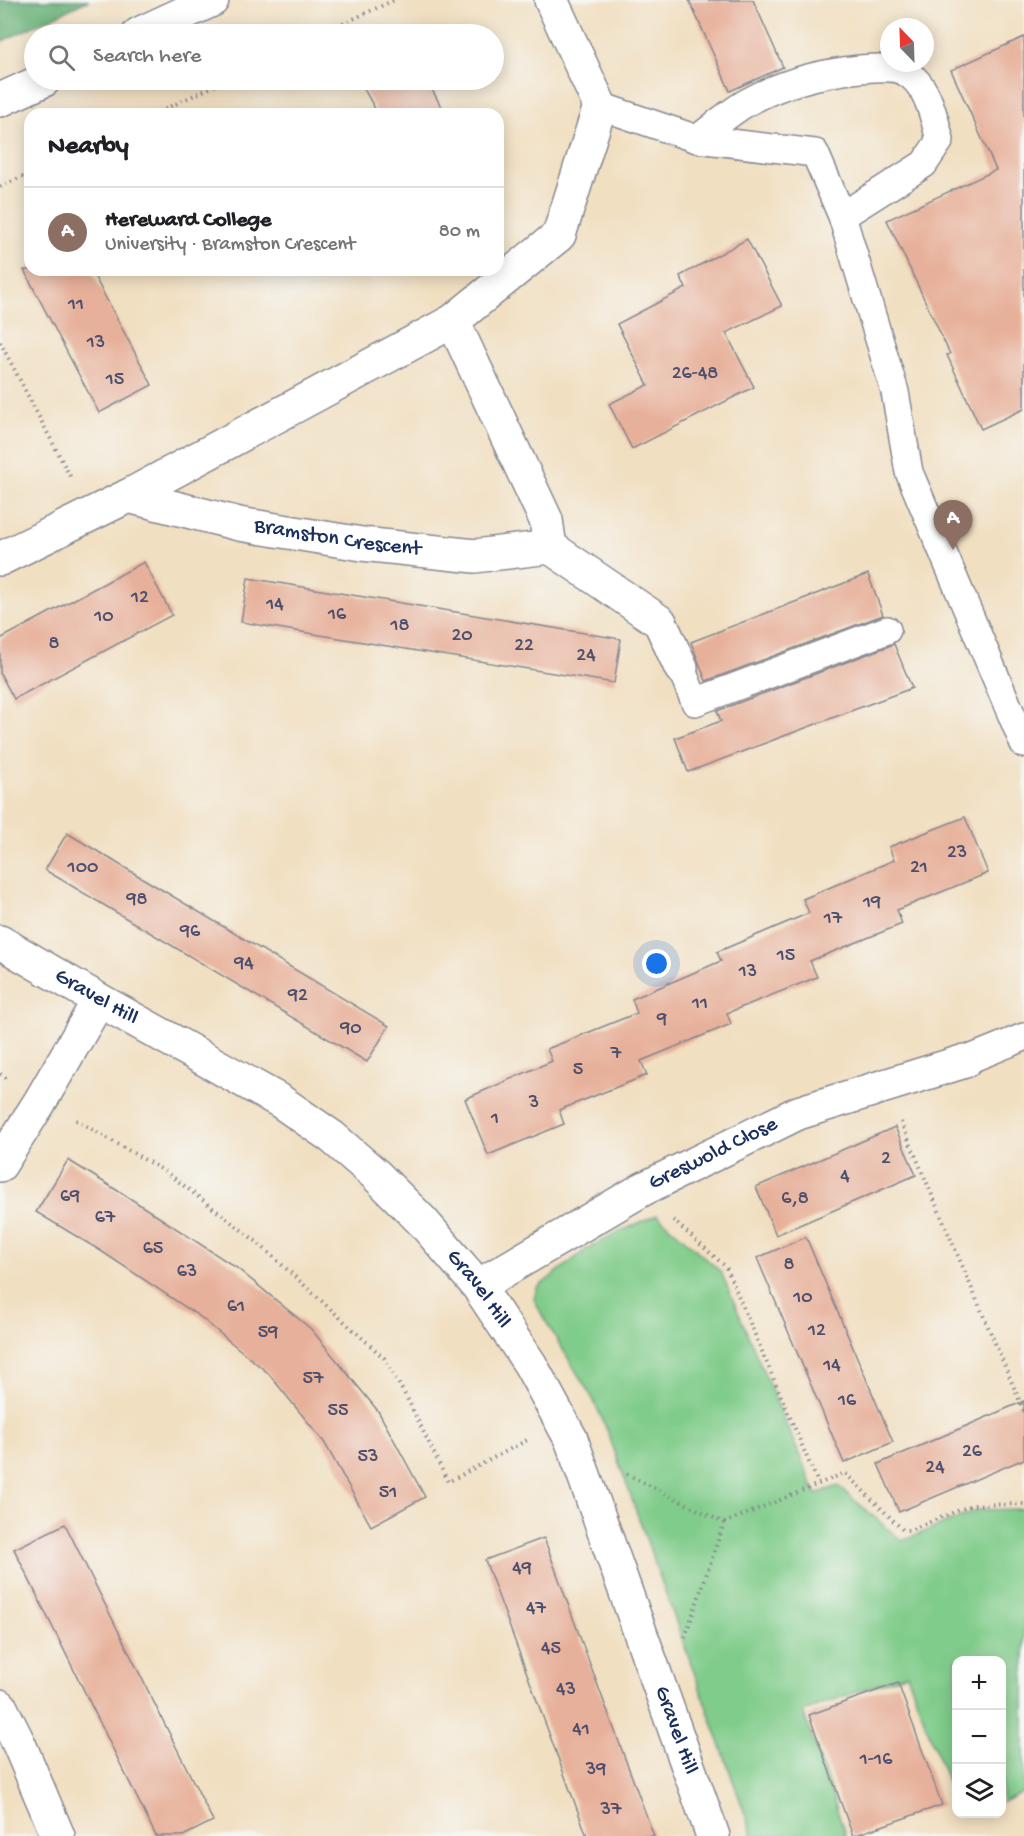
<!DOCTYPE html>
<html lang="en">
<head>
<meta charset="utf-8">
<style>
	:root { --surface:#fff; --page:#f2f2f2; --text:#202124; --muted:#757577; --line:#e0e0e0; --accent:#1f6fb2 }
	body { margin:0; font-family:"Gochi Hand",sans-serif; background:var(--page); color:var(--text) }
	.controls { position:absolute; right:18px; bottom:18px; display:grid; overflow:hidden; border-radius:12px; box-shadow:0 3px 15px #0003 }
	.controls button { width:54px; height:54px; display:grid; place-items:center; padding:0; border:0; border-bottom:2px solid var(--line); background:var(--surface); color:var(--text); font:30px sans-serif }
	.compass { position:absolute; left:880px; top:18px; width:54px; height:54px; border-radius:50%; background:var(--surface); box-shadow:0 3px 15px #0003; rotate:337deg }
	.you { position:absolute; left:657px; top:964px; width:21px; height:21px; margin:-15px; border:4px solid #fff; border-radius:50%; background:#1a73e8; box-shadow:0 0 0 9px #1a73e833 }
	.badge { display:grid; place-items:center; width:39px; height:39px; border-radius:50%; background:var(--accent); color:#fff; font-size:20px; font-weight:700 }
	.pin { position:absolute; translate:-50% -50px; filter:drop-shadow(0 2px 3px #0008) }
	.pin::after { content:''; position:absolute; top:32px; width:21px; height:18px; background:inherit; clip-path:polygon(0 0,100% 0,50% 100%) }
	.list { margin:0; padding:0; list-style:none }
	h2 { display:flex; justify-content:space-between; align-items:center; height:78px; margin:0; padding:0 24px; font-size:26px }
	h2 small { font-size:20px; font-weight:400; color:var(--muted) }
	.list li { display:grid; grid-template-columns:39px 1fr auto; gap:18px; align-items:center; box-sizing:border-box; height:90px; padding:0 24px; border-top:2px solid var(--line) }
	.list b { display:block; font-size:22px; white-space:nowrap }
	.list p { margin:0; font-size:20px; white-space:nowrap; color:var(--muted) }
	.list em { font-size:20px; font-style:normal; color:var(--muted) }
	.icon { flex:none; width:33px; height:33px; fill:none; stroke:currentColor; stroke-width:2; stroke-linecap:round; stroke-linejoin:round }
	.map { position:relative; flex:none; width:1024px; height:1836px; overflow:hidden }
	.search { position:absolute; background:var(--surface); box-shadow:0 3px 15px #0003; left:24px; top:24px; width:480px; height:66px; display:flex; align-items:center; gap:15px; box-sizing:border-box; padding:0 21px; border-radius:33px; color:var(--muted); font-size:22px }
	.panel { position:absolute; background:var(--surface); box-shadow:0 3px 15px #0003; left:24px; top:108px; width:480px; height:168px; border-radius:18px }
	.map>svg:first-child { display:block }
	.green { fill:#80cc8a; stroke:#4e7e74; stroke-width:1.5 }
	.forest { fill:#68b076; stroke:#42706a; stroke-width:1.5 }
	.building { fill:#e7b09a }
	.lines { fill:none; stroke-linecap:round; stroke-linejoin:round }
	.service-casing { stroke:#868790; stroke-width:30 }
	.minor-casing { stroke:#868790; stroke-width:36 }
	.secondary-casing { stroke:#868790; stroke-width:36 }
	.path { stroke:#868790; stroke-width:4; stroke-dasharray:1.5 4.5; stroke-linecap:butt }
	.service { stroke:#fff; stroke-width:27 }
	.minor { stroke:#fff; stroke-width:33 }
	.secondary { stroke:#fff; stroke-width:33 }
	.labels { text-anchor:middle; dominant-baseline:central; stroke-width:6; stroke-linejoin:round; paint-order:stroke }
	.number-label { font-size:20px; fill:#4e4f6d }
	.street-label { font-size:22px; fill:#1b2f5e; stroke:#f6f6f2 }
</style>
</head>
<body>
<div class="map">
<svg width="1024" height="1836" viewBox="0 0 1024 1836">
	<rect width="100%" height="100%" fill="#f6f6f2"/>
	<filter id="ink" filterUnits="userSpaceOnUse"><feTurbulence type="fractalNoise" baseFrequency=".0167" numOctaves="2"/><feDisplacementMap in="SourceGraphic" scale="12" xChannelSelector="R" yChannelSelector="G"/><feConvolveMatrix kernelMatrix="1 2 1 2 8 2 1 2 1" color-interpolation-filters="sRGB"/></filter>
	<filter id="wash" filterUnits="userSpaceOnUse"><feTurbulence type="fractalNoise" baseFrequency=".008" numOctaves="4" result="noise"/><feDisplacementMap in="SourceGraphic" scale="24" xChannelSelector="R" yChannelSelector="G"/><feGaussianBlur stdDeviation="1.35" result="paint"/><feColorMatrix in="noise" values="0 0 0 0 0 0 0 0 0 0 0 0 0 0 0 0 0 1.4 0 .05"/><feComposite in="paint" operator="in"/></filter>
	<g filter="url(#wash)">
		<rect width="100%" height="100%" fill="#f1dfc1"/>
		<path class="green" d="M 657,1215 L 721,1272 L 816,1494 L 838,1486 L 902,1541 L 978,1510 L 1024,1509 L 1024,1792 L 1002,1802 L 1002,1660 L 956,1660 L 956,1785 L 950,1789 L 907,1674 L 803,1711 L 846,1836 L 753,1836 L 607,1430 L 593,1399 L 543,1317 L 534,1299 L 537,1288 L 587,1249 L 612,1235 Z"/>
		<path class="forest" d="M 0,0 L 89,0 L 0,42 Z"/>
		<g id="blocks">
			<path class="building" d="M 689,0 L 753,0 L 783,67 L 730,91 Z
				M 1024,37 L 1024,409 L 981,429 L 947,355 L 950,354 L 887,220 L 996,170 L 951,70 Z
				M 359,80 L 427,80 L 445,114 L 378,114 Z
				M 747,239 L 782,306 L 726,333 L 754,387 L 632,449 L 609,404 L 648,385 L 617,324 L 686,288 L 680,276 Z
				M 24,270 L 91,270 L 152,385 L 99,413 Z
				M 144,562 L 172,615 L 14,699 L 0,673 L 0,639 Z
				M 868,574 L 883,615 L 706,681 L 691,642 Z
				M 248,578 L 621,639 L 614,683 L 241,622 Z
				M 894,644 L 912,688 L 688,772 L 675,738 L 721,721 L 717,711 Z
				M 965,817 L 988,873 L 897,910 L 902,924 L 810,961 L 817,977 L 727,1013 L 731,1024 L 641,1061 L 647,1075 L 559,1110 L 564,1124 L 488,1155 L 465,1099 L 552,1061 L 547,1049 L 637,1013 L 632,999 L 721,961 L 717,952 L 809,913 L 803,899 L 894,860 L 889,847 Z
				M 67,833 L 389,1026 L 367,1062 L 45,870 Z
				M 895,1127 L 916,1175 L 776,1235 L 756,1187 Z
				M 68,1160 L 131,1199 L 237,1268 L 311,1329 L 378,1411 L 425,1497 L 371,1526 L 324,1442 L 268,1373 L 199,1316 L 101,1251 L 36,1212 Z
				M 806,1237 L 893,1442 L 844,1463 L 757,1258 Z
				M 1024,1401 L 1024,1459 L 899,1512 L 878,1464 Z
				M 65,1524 L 213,1821 L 183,1836 L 156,1836 L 14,1549 Z
				M 544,1538 L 588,1659 L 654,1836 L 587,1836 L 485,1560 Z
				M 898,1683 L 942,1805 L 853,1836 L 809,1715 Z"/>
		</g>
	</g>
	<g filter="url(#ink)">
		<use href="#blocks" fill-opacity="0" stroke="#868790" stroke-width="1.5"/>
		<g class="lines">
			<defs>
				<path id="service" d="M 600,106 L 697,139 L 815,153 L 842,216 L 895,392 L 909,472 L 1024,744
					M 697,139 C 713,127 729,113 746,103 C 781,83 820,73 860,69 C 871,68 896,66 905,72 C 928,84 934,118 940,140 L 924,164 L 842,216
					M 681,668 L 695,702 L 887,630
					M 965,1061 L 1024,1037"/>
				<g id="minor">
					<path id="s1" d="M 128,496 L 239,524 L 362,544 L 475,556 L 550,547 L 546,520 L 453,321"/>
					<path d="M 550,547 L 660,622 L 681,668"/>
					<path d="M 0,559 L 128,496 L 453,321 L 559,235 L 600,106 L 551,0"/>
					<path id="s2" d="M 0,942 L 99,1000 L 280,1101 L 332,1137 L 376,1175 L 423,1222 L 478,1286 L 530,1364 L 571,1439 L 713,1836"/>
					<path d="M 0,1165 L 41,1100 L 99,1000"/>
					<path id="s3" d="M 478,1286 L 643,1189 L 798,1113 L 965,1061"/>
					<path d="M 0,1706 L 19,1744 L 58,1836"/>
				</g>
				<path id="secondary" d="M 139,34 L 212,0
					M 0,100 L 44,80"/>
			</defs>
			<use href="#service" class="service-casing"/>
			<use href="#minor" class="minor-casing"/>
			<use href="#secondary" class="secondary-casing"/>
			<path class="path" d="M 321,34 L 394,0
				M 154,114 L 227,80
				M 0,187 L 30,173
				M 0,342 L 72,480
				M 0,1074 L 8,1079
				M 76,1120 L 166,1172 L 257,1242 L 384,1358 L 408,1400 L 448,1482 L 527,1440
				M 901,1122 L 1024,1411
				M 673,1220 L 726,1267 L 818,1483
				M 627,1474 L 724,1523 L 685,1637
				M 724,1523 L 845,1473 L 903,1530 L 910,1530 L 972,1505 L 1024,1504"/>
			<use href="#service" class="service"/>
			<use href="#minor" class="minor"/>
			<use href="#secondary" class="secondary"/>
		</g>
	</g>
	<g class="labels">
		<g class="number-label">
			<text x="76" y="305">11</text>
			<text x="96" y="343">13</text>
			<text x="695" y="374">26-48</text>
			<text x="115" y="380">15</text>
			<text x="140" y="598">12</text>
			<text x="275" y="605">14</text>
			<text x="337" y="615">16</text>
			<text x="104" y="617">10</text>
			<text x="400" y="626">18</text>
			<text x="462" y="636">20</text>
			<text x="54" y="644">8</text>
			<text x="524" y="646">22</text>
			<text x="586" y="656">24</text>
			<text x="957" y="853">23</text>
			<text x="83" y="868">100</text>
			<text x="919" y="868">21</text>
			<text x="137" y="900">98</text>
			<text x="872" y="903">19</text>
			<text x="833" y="919">17</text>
			<text x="190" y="932">96</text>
			<text x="786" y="956">15</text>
			<text x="244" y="964">94</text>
			<text x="748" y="972">13</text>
			<text x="298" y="996">92</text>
			<text x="700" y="1004">11</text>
			<text x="662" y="1020">9</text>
			<text x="351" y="1029">90</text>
			<text x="616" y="1054">7</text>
			<text x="578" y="1070">5</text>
			<text x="534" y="1103">3</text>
			<text x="495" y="1119">1</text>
			<text x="886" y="1159">2</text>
			<text x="845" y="1177">4</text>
			<text x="70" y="1197">69</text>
			<text x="795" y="1199">6,8</text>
			<text x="105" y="1218">67</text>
			<text x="153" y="1249">65</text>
			<text x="789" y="1265">8</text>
			<text x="187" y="1272">63</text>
			<text x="803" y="1298">10</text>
			<text x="236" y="1307">61</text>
			<text x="817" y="1331">12</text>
			<text x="268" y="1333">59</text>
			<text x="832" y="1366">14</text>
			<text x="313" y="1379">57</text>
			<text x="847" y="1401">16</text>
			<text x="338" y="1411">55</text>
			<text x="972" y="1452">26</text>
			<text x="368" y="1457">53</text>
			<text x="935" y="1468">24</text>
			<text x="388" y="1493">51</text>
			<text x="522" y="1569">49</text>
			<text x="536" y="1609">47</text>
			<text x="551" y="1649">45</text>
			<text x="566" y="1690">43</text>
			<text x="581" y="1730">41</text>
			<text x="876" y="1760">1-16</text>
			<text x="596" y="1770">39</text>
			<text x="611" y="1810">37</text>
		</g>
		<g class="street-label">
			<text stroke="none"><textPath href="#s1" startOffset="214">Bramston Crescent</textPath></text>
			<text stroke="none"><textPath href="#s2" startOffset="111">Gravel Hill</textPath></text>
			<text stroke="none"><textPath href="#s3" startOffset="270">Greswold Close</textPath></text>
			<text stroke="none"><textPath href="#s2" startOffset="597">Gravel Hill</textPath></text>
			<text stroke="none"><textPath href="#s2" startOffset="1083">Gravel Hill</textPath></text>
		</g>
	</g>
</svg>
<div class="controls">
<button>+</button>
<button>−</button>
<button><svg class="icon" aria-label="layers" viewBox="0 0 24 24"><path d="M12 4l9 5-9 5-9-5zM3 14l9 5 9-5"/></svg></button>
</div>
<svg class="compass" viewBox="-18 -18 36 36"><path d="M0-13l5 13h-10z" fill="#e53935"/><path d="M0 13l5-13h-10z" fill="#757577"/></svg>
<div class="you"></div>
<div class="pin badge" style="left:953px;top:550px;background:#8d6e63">A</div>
<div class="search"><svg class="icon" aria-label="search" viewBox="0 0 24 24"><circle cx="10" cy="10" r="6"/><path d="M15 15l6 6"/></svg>Search here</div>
<section class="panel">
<h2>Nearby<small></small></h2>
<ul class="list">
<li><span class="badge" style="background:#8d6e63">A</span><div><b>Hereward College</b><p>University · Bramston Crescent</p></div><em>80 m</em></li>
</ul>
</section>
</div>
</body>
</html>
